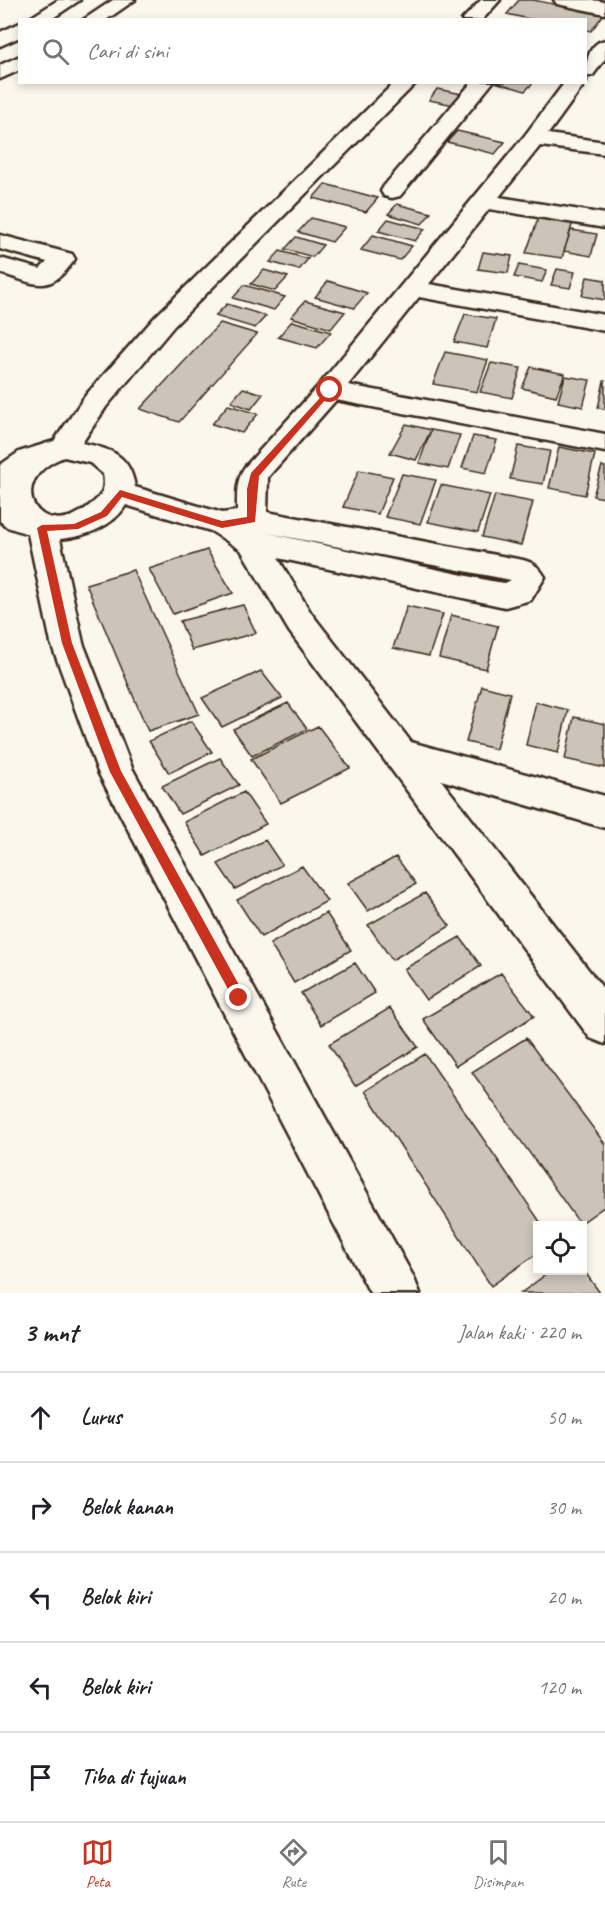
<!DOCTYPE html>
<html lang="id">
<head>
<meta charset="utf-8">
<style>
	:root { --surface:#fff; --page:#f6f6f6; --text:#202124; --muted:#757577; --line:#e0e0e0; --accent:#c8321e }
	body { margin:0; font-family:Caveat,sans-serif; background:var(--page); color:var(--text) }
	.controls { position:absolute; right:18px; bottom:18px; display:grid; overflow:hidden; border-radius:0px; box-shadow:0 3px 9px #0003 }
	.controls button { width:54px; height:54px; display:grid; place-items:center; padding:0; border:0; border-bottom:2px solid var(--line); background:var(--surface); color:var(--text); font:30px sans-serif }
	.stop { position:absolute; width:18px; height:18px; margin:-14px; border:4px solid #c8321e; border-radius:50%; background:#fff }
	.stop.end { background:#c8321e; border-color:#fff; box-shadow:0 2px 6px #0008 }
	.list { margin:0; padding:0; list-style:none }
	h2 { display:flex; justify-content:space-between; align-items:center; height:78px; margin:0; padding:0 24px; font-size:26px }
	h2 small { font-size:20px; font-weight:400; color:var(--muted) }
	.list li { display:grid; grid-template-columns:39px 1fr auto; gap:18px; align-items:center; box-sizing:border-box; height:90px; padding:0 24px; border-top:2px solid var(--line) }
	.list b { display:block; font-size:22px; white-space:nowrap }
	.list em { font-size:20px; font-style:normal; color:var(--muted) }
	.icon { flex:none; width:33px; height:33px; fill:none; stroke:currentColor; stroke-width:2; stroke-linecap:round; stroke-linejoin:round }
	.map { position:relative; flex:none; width:605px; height:1293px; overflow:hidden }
	.search { position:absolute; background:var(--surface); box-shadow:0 3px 9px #0003; left:18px; right:18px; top:18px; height:66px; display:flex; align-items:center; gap:15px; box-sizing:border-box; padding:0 21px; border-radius:0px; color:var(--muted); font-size:22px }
	.sheet { height:528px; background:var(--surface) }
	nav { display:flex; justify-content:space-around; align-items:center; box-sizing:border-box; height:84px; border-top:2px solid var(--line); background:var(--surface); font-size:16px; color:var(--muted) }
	nav a { display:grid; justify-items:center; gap:3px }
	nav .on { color:var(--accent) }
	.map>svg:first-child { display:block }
	.building { fill:#ccc4b9; stroke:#3b2a1e; stroke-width:1.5 }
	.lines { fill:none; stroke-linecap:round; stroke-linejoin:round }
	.minor-casing { stroke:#3b2a1e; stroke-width:5 }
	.minor { fill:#fbf7ec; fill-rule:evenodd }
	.route { fill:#c8321e }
</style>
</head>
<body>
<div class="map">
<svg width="605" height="1293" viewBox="0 0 605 1293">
	<rect width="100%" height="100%" fill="#fbf7ec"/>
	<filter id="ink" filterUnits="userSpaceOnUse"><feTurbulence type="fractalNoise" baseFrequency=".0167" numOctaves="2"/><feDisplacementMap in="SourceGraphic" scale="12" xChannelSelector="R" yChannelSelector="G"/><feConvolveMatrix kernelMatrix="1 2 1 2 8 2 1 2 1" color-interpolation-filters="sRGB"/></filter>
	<g filter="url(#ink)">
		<path class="building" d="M 519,0 L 533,0 L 604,14 L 591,31 L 586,30 L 586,20 L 533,20 L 507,14 Z
			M 495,82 L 534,82 L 525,91 Z
			M 437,89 L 462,94 L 454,105 L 429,100 Z
			M 457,131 L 505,142 L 495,154 L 447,142 Z
			M 325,184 L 378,198 L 366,212 L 313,198 Z
			M 397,204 L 431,213 L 422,224 L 388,214 Z
			M 539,216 L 573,222 L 562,258 L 526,253 Z
			M 311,218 L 345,227 L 332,242 L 298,232 Z
			M 388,219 L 425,229 L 415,241 L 378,231 Z
			M 571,230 L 597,234 L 591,256 L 564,251 Z
			M 373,235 L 412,246 L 400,260 L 361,250 Z
			M 296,237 L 323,245 L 313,257 L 285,249 Z
			M 280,251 L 308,259 L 299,270 L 270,262 Z
			M 483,252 L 512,256 L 508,273 L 478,269 Z
			M 519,265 L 547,270 L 542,282 L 514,277 Z
			M 557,269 L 575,272 L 570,288 L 551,285 Z
			M 264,270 L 288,277 L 275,291 L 251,284 Z
			M 587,277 L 605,280 L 605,300 L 582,296 Z
			M 328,281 L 367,293 L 354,308 L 315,297 Z
			M 244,285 L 285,297 L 274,310 L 233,298 Z
			M 305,301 L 345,312 L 331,329 L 291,317 Z
			M 227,304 L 266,316 L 255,328 L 215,316 Z
			M 465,314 L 496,319 L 487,348 L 454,342 Z
			M 292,321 L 331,332 L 317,348 L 278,337 Z
			M 220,323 L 257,334 L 179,422 L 140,409 Z
			M 445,352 L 488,360 L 477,392 L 433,384 Z
			M 491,363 L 521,368 L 512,398 L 480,392 Z
			M 531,367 L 565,374 L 556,396 L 522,388 Z
			M 565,376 L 590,380 L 583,407 L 558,402 Z
			M 604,381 L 605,381 L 605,409 L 598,408 Z
			M 243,388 L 263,394 L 251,409 L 231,402 Z
			M 228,405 L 258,414 L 242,433 L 212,424 Z
			M 406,424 L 431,430 L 416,460 L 390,453 Z
			M 431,430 L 460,435 L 448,469 L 419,463 Z
			M 473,436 L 497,440 L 486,473 L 462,468 Z
			M 518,446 L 550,451 L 543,484 L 510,479 Z
			M 559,447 L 595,454 L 585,495 L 549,488 Z
			M 602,466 L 605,467 L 605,498 L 593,496 Z
			M 359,470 L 393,477 L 378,514 L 343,507 Z
			M 402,474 L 436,480 L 420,524 L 385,517 Z
			M 441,485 L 490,495 L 478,532 L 428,522 Z
			M 495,495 L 533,502 L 521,545 L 482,537 Z
			M 207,550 L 233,593 L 173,614 L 149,569 Z
			M 133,570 L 199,714 L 148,731 L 86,584 Z
			M 243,605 L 256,633 L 192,650 L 180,621 Z
			M 407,606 L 443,614 L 429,656 L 393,648 Z
			M 451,615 L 498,626 L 486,669 L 439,658 Z
			M 261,671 L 282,698 L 222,727 L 202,698 Z
			M 482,686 L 510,693 L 496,749 L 466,742 Z
			M 536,702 L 568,710 L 558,753 L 526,745 Z
			M 288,703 L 307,729 L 252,756 L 233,729 Z
			M 574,717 L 605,724 L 605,768 L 565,759 Z
			M 191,721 L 212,752 L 169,773 L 149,741 Z
			M 318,726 L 350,768 L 281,803 L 251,759 Z
			M 220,758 L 239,785 L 180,814 L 162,786 Z
			M 244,792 L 266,824 L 205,856 L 184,822 Z
			M 265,840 L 282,865 L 235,889 L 218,864 Z
			M 396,857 L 416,884 L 368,911 L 348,883 Z
			M 302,866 L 327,901 L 261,937 L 237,900 Z
			M 425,893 L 450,926 L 392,960 L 368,925 Z
			M 326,913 L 351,950 L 294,983 L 270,944 Z
			M 460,937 L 481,966 L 426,1000 L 404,969 Z
			M 355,963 L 375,993 L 321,1025 L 301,993 Z
			M 501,973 L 534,1016 L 456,1066 L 423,1019 Z
			M 390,1008 L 418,1047 L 355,1086 L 329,1044 Z
			M 526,1038 L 605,1144 L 605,1206 L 580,1224 L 472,1072 Z
			M 425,1054 L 543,1226 L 538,1226 L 538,1253 L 491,1286 L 365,1091 Z
			M 582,1268 L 600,1293 L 521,1293 L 552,1270 L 582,1270 Z"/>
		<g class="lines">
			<defs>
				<path id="minor" d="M 58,0 L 80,0 L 50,20 L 27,20 Z
					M 113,0 L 135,0 L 106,20 L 83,20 Z
					M 481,0 L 500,0 L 482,20 L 462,20 Z
					M 554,0 L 592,0 L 605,2 L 605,14 L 557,4 Z
					M 20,23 L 20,37 L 0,46 L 0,32 Z
					M 605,40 L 605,59 L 593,75 L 586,77 C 586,62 588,44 605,40 Z
					M 20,56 L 20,70 L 0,79 L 0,65 Z
					M 586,81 L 586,82 L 583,86 L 548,134 L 605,142 L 605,154 L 540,146 L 499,197 L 605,214 L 605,228 L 489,209 L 429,284 L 605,315 L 605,331 L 419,297 L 348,385 L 605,434 L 605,452 L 336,400 L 268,477 L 267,512 L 523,560 C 534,563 539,567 545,577 L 531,600 L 505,607 L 278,558 L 311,613 L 411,742 L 605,796 L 605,828 L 441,780 L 605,991 L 605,1044 L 590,1038 L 289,631 L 241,550 L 211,531 L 126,505 C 113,527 84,537 60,539 L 83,643 L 132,768 L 413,1276 L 420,1293 L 370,1293 L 98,772 L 51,643 L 28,534 L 7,527 L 0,521 L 0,465 L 19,452 L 54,441 L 86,395 L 156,316 L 395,82 L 417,82 L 174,326 L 106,407 L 82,443 C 111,449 130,455 135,487 L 222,513 L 237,511 C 237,497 236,481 244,468 L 320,384 L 526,134 L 565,82 ZM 64,457 L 90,463 L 103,474 C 106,489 102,496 90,505 C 41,547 0,481 64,457 ZM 267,533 L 511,580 L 505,583 L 491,581 Z
					M 472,82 L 493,82 L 400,196 L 392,198 L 384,196 L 381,191 L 384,186 Z
					M 0,235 L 72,254 L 75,259 C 49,296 37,284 0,273 L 0,258 L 40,269 L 47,262 L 0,249 Z"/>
			</defs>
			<use href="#minor" class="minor-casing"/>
			<use href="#minor" class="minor"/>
		</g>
	</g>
	<path class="route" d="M 330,387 L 333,388 L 333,391 L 259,476 L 255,522 L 222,528 L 122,497 L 107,516 L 78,529 L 47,531 L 72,643 L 121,771 L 244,994 L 244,1002 L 239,1004 L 235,1002 L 110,772 L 62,643 L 37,528 L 42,525 L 74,524 L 101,512 L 120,490 L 222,521 L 247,517 L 247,489 L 251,473 Z"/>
</svg>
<div class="controls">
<button><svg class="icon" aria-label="locate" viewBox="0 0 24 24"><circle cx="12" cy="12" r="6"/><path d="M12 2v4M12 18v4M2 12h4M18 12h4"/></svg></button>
</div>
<div class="stop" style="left:330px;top:390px"></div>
<div class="stop end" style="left:239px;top:998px"></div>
<div class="search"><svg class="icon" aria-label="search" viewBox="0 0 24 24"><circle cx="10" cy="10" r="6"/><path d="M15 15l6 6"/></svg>Cari di sini</div>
</div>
<section class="sheet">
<h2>3 mnt<small>Jalan kaki · 220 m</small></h2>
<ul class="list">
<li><svg class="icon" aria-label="ahead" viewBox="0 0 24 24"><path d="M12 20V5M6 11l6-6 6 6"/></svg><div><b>Lurus</b></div><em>50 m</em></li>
<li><svg class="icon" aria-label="right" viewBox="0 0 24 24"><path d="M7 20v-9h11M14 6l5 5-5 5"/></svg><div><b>Belok kanan</b></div><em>30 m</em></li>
<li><svg class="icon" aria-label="left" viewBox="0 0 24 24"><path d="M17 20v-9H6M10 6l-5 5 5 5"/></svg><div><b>Belok kiri</b></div><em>20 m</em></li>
<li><svg class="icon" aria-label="left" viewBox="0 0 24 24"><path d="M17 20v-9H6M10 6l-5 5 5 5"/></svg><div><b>Belok kiri</b></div><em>120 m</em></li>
<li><svg class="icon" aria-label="arrive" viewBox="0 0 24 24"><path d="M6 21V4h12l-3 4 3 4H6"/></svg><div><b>Tiba di tujuan</b></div></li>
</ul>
</section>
<nav>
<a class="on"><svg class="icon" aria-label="map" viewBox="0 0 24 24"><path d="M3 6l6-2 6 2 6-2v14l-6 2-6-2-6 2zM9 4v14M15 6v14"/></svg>Peta</a>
<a><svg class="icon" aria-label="directions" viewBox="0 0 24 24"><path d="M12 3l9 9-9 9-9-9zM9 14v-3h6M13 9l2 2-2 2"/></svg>Rute</a>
<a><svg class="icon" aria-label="saved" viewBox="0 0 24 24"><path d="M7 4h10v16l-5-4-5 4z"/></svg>Disimpan</a>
</nav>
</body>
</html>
